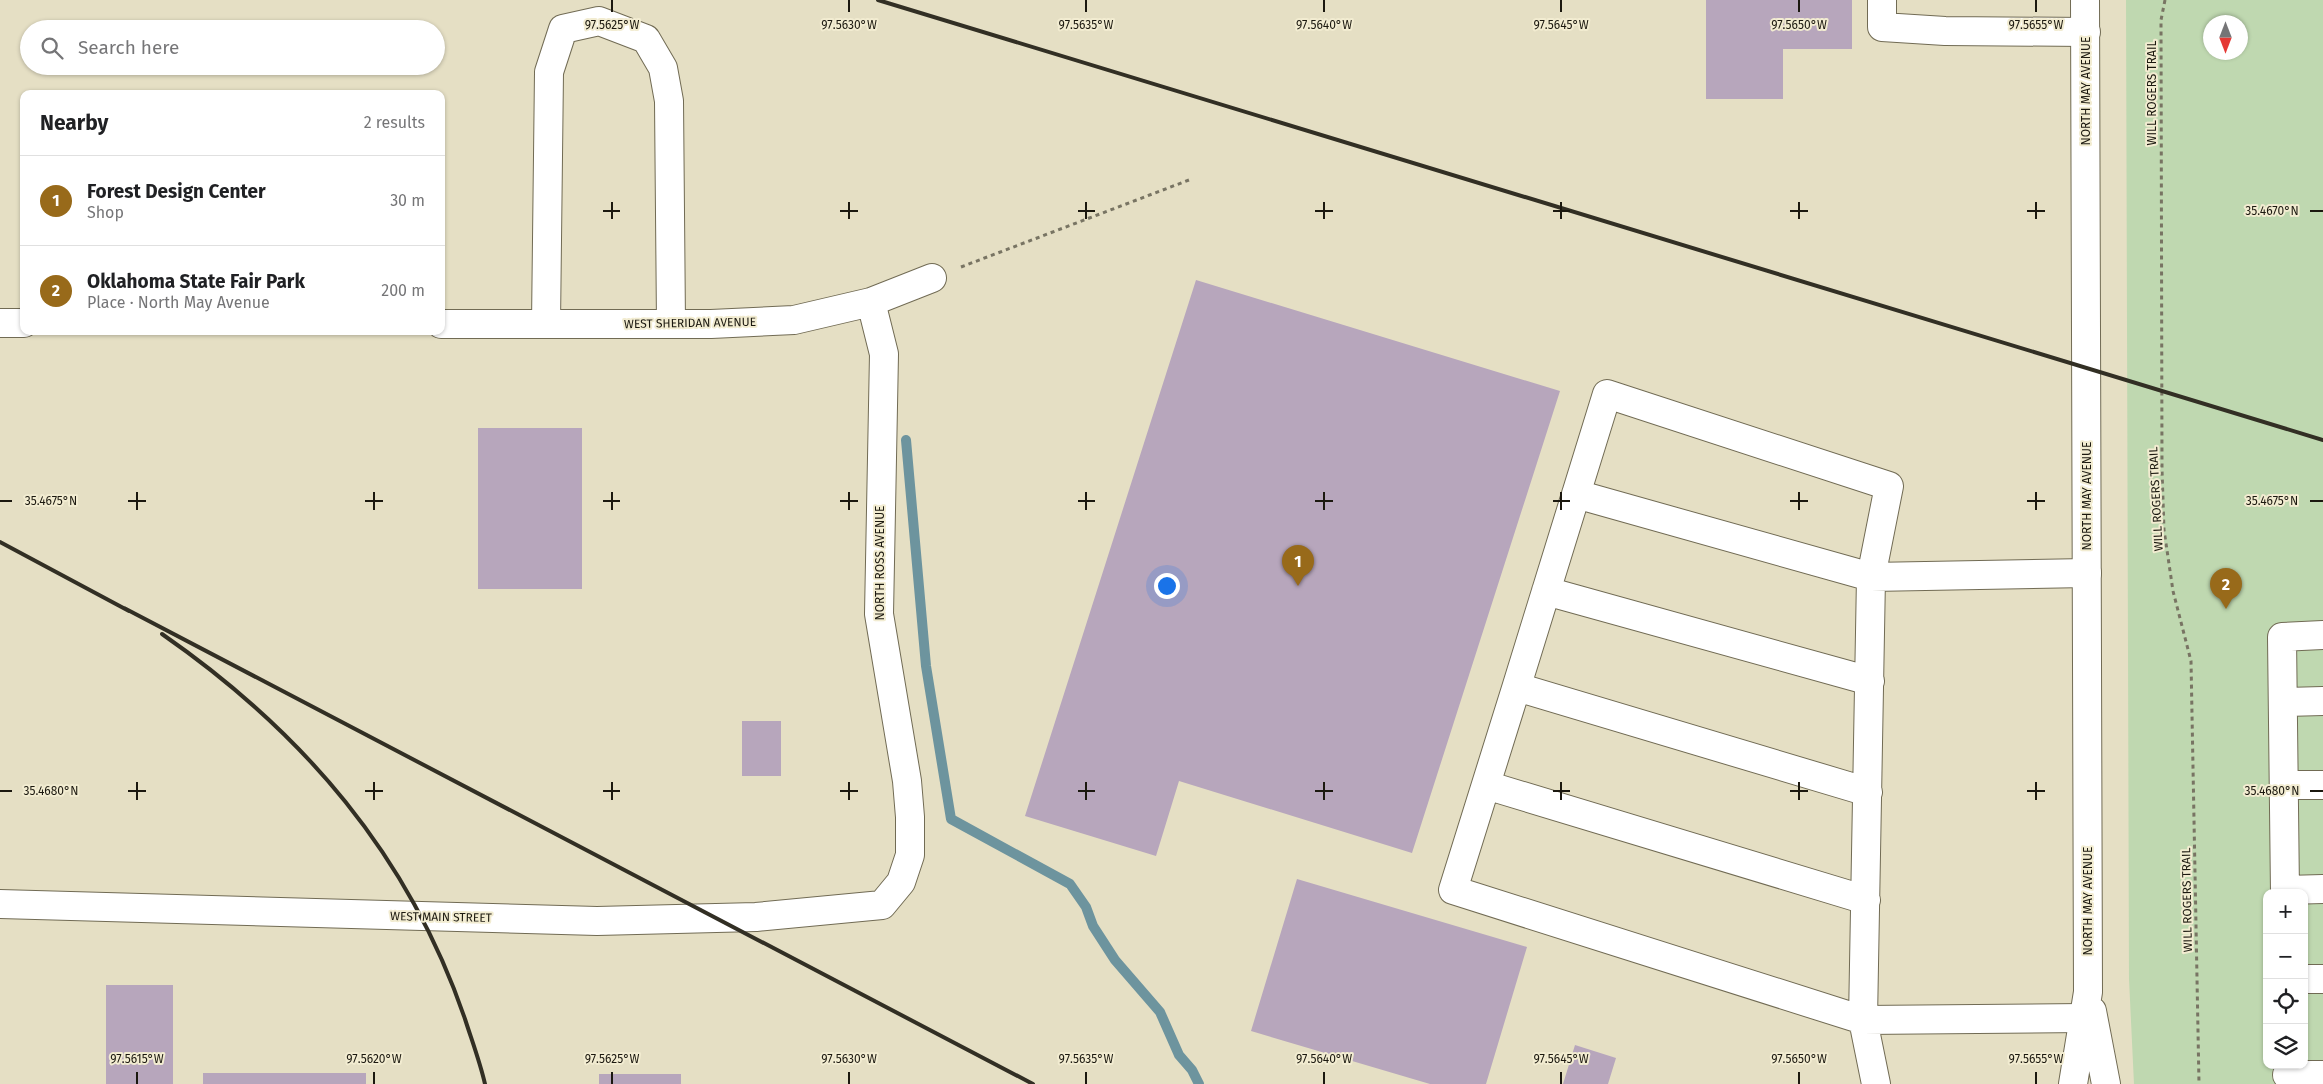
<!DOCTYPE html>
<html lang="en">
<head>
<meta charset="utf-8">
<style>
	:root { --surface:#fff; --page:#f6f6f6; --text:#202124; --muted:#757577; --line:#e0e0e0; --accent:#986a1a }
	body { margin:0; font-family:"Fira Sans",sans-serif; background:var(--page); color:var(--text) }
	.controls { position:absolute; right:15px; bottom:15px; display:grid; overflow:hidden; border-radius:10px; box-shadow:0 1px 4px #0004 }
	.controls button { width:45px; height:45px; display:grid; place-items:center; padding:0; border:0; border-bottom:1px solid var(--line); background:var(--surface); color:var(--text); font:25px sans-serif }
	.compass { position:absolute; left:2203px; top:15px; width:45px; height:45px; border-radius:50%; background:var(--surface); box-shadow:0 1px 4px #0004; rotate:180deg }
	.you { position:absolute; left:1166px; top:585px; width:18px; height:18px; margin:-12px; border:4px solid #fff; border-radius:50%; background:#1a73e8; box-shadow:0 0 0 8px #1a73e833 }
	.badge { display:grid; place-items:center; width:32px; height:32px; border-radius:50%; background:var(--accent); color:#fff; font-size:16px; font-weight:700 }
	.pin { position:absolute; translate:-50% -41px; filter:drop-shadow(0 1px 2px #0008) }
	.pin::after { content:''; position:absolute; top:26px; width:18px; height:15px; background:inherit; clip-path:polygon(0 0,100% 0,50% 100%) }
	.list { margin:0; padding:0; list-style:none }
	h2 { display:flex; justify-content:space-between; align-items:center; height:65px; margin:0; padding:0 20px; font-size:21px }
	h2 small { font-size:16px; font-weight:400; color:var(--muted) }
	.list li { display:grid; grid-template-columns:32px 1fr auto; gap:15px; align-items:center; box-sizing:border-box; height:90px; padding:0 20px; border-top:1px solid var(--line) }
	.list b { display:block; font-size:19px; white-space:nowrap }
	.list p { margin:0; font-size:16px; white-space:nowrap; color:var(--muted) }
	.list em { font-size:16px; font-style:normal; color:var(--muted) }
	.icon { flex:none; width:28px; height:28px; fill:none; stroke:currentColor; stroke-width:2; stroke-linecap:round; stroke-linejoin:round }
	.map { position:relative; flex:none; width:2323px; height:1084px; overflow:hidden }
	.search { position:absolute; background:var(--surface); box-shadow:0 1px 4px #0004; left:20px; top:20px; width:425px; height:55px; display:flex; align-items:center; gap:12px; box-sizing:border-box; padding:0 18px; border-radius:28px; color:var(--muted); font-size:19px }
	.panel { position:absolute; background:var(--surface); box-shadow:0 1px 4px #0004; left:20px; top:90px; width:425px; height:245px; border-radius:10px }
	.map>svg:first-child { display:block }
	.green { fill:#bfd8b0; fill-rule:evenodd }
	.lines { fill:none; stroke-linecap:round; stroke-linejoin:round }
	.stream { stroke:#6d949e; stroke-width:10 }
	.building { fill:#b7a6bc }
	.minor-casing { stroke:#716b54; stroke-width:30 }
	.major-casing { stroke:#716b54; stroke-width:30 }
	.path { stroke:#787463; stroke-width:3; stroke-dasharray:4 4; stroke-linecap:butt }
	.minor { stroke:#fff; stroke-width:28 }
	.major { stroke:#fff; stroke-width:28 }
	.rail { stroke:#322f24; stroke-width:4 }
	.ticks { fill:none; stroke:#1b180f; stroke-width:2 }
	.labels { text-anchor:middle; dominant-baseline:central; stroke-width:4; stroke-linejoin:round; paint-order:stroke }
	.street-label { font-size:12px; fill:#1b180f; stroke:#f2ecd1 }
	.ticks-label { font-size:12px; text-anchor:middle; fill:#1b180f; stroke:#f2ecd1; stroke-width:4; stroke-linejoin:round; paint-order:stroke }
</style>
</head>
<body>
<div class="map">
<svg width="2323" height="1084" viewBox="0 0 2323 1084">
	<rect width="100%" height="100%" fill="#e5dfc4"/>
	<path class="green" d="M 2126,0 L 2323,0 L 2323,1084 L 2134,1084 L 2129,979 ZM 2210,22 L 2240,22 L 2240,52 L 2210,52 ZM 2267,893 L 2304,893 L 2304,1065 L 2267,1065 Z"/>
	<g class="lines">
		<path class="stream" d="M 906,440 L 926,666 L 951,819 L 1070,884 L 1086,907 L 1093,926 L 1115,960 L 1160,1012 L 1179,1055 L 1192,1070 L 1199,1084"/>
	</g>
	<path class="building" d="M 1706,0 L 1852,0 L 1852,49 L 1783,49 L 1783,99 L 1706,99 Z
		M 1196,280 L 1560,391 L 1412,853 L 1179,781 L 1156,856 L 1025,816 Z
		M 478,428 L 582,428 L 582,589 L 478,589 Z
		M 742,721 L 781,721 L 781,776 L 742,776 Z
		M 1297,879 L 1527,947 L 1486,1084 L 1430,1084 L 1251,1031 Z
		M 106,985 L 173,985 L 173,1084 L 106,1084 Z
		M 1575,1045 L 1616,1058 L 1608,1084 L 1563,1084 Z
		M 203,1073 L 366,1073 L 366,1084 L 203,1084 Z
		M 599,1074 L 681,1074 L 681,1084 L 599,1084 Z"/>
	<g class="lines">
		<defs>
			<path id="minor" d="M 1882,0 L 1882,27 L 1945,31 L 2086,32
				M 0,323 L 24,323
				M 441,324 L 711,324 L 794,320 L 871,302 L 932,278
				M 546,324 L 549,72 L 563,29 L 599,21 L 646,39 L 663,68 L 669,101 L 671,324
				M 1576,494 L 1871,577 L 1889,486 L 1607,394 C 1556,559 1505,725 1453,890 L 1863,1020 L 1876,1084
				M 1546,591 L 1870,681
				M 1517,687 L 1868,792
				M 2283,702 L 2323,701
				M 1486,785 L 1866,900
				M 2284,785 L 2323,785
				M 2285,890 L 2323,889
				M 2285,893 L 2282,637 L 2323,635
				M 0,904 L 597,921 L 756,917 L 882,905 L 901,882 L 910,855 L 910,817 L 907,781 L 879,614 L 884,354 L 871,302
				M 2304,979 L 2323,979
				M 2084,1018 L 1863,1020 L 1871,577 L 2087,573
				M 2287,1075 L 2323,1075"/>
			<path id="major" d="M 2092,1011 L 2106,1084
				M 2073,1084 L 2088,992 L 2085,0"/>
		</defs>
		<use href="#minor" class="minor-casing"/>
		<use href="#major" class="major-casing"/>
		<path class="path" d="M 2165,0 L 2161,20 L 2162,470 L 2164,530 L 2173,591 L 2191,661 L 2199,1084
			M 961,267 L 1189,180"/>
		<use href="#minor" class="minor"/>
		<use href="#major" class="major"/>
		<path class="rail" d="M 878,0 L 2323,440
			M 0,542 L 129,611
			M 124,608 L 1033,1084
			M 162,634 C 303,732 409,855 465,1019 C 472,1041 480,1062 485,1084"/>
	</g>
	<path class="ticks" d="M 612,0 L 612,12M 849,0 L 849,12M 1086,0 L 1086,12M 1324,0 L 1324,12M 1561,0 L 1561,12M 1799,0 L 1799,12M 2036,0 L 2036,12M 612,202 L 612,219M 849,202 L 849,219M 1086,202 L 1086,219M 1324,202 L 1324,219M 1561,202 L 1561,219M 1799,202 L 1799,219M 2036,202 L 2036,219M 603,211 L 620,211M 840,211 L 858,211M 1078,211 L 1095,211M 1315,211 L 1333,211M 1553,211 L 1570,211M 1790,211 L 1808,211M 2027,211 L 2045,211M 2310,211 L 2323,211M 137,492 L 137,510M 374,492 L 374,510M 612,492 L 612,510M 849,492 L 849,510M 1086,492 L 1086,510M 1324,492 L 1324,510M 1561,492 L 1561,510M 1799,492 L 1799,510M 2036,492 L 2036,510M 0,501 L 12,501M 128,501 L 146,501M 365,501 L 383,501M 603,501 L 620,501M 840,501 L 858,501M 1078,501 L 1095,501M 1315,501 L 1333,501M 1553,501 L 1570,501M 1790,501 L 1808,501M 2027,501 L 2045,501M 2310,501 L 2323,501M 137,782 L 137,800M 374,782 L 374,800M 612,782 L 612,800M 849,782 L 849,800M 1086,782 L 1086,800M 1324,782 L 1324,800M 1561,782 L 1561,800M 1799,782 L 1799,800M 2036,782 L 2036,800M 0,791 L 12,791M 128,791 L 146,791M 365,791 L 383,791M 603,791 L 620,791M 840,791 L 858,791M 1078,791 L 1095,791M 1315,791 L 1333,791M 1553,791 L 1570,791M 1790,791 L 1808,791M 2027,791 L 2045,791M 2310,791 L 2323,791M 137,1072 L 137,1084M 374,1072 L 374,1084M 612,1072 L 612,1084M 849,1072 L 849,1084M 1086,1072 L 1086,1084M 1324,1072 L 1324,1084M 1561,1072 L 1561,1084M 1799,1072 L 1799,1084M 2036,1072 L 2036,1084"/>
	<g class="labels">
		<g class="street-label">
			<text transform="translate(2086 91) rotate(-90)">NORTH MAY AVENUE</text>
			<text transform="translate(2152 93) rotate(-90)">WILL ROGERS TRAIL</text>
			<text transform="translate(690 323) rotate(-1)">WEST SHERIDAN AVENUE</text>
			<text transform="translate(2087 496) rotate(-90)">NORTH MAY AVENUE</text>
			<text transform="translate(2156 499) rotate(-93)">WILL ROGERS TRAIL</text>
			<text transform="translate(880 563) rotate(-90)">NORTH ROSS AVENUE</text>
			<text transform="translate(2187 900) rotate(-91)">WILL ROGERS TRAIL</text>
			<text transform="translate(2088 901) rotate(-90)">NORTH MAY AVENUE</text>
			<text transform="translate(441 917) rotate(1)">WEST MAIN STREET</text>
		</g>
	</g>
	<g class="ticks-label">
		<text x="612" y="29">97.5625°W</text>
		<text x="849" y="29">97.5630°W</text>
		<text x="1086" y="29">97.5635°W</text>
		<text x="1324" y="29">97.5640°W</text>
		<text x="1561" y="29">97.5645°W</text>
		<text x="1799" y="29">97.5650°W</text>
		<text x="2036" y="29">97.5655°W</text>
		<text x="2272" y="215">35.4670°N</text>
		<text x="2272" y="505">35.4675°N</text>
		<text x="51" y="505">35.4675°N</text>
		<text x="2272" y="795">35.4680°N</text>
		<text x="51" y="795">35.4680°N</text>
		<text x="137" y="1063">97.5615°W</text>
		<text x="374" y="1063">97.5620°W</text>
		<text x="612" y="1063">97.5625°W</text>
		<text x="849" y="1063">97.5630°W</text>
		<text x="1086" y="1063">97.5635°W</text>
		<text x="1324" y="1063">97.5640°W</text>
		<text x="1561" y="1063">97.5645°W</text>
		<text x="1799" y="1063">97.5650°W</text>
		<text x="2036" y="1063">97.5655°W</text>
	</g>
</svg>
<div class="controls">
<button>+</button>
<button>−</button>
<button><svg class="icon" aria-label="locate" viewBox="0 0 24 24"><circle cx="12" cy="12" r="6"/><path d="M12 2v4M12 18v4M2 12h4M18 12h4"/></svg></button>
<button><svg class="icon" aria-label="layers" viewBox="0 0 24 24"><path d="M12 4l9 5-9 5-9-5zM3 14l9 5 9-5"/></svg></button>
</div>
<svg class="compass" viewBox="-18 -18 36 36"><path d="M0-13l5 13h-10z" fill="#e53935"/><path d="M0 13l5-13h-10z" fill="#757577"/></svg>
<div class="you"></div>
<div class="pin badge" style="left:1298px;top:586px">1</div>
<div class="pin badge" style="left:2226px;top:609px">2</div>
<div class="search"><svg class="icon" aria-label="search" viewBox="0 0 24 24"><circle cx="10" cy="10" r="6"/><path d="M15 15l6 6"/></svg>Search here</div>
<section class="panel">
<h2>Nearby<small>2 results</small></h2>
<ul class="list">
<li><span class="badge">1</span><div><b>Forest Design Center</b><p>Shop</p></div><em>30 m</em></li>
<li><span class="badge">2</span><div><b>Oklahoma State Fair Park</b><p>Place · North May Avenue</p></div><em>200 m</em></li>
</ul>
</section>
</div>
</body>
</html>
